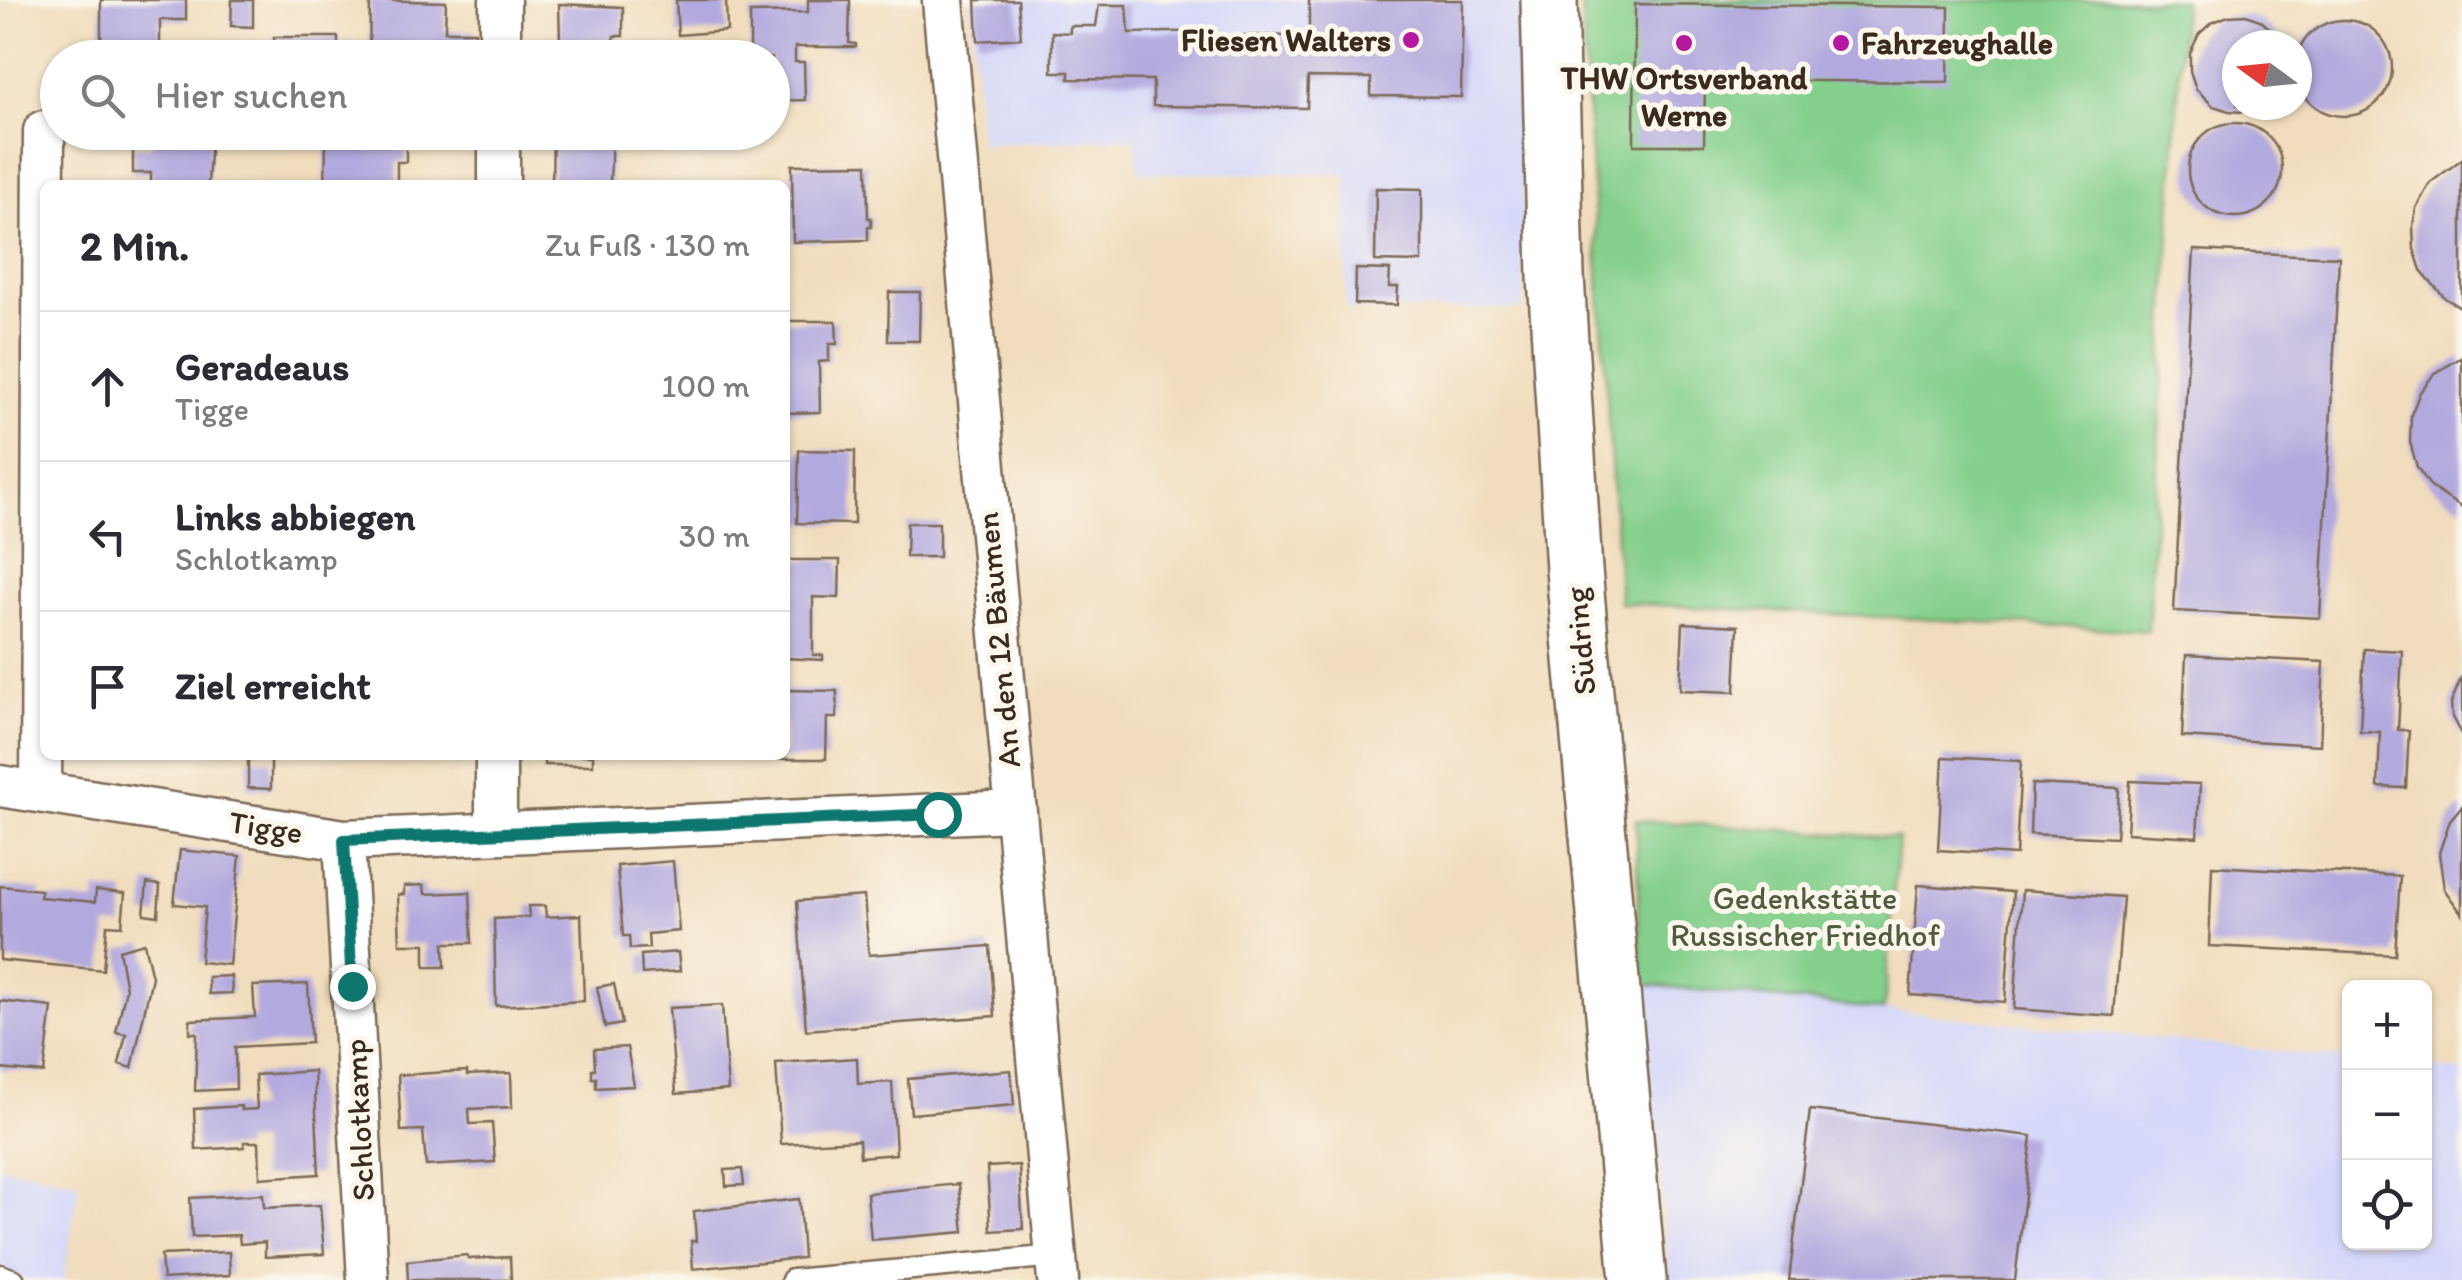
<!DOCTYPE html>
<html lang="de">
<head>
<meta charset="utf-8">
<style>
	:root { --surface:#fff; --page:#f2f2f3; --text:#2b2b33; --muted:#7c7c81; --line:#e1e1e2 }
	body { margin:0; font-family:Itim,sans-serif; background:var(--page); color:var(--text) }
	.controls { position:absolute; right:30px; bottom:30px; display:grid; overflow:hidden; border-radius:15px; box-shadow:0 2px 8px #0004 }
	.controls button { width:90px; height:90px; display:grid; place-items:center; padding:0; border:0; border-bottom:2px solid var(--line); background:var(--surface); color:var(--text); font:50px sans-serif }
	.compass { position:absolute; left:2222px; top:30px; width:90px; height:90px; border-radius:50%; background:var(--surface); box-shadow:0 2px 8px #0004; rotate:285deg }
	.stop { position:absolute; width:30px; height:30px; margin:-22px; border:8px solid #0f766e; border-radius:50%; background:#fff }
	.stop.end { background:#0f766e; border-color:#fff; box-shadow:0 2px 10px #0008 }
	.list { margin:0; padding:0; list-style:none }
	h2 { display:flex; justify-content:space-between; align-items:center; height:130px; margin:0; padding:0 40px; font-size:42px }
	h2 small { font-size:32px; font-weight:400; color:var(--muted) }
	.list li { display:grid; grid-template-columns:65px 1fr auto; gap:30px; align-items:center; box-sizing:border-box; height:150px; padding:0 40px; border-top:2px solid var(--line) }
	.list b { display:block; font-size:38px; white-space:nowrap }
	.list p { margin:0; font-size:32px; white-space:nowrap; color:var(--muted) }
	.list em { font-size:32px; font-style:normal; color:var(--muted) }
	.icon { flex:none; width:55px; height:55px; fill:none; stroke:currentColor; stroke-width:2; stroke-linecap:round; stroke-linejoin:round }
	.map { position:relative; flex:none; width:2462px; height:1280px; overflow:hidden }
	.search { position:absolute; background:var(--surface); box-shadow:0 2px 8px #0004; left:40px; top:40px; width:750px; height:110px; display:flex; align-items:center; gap:25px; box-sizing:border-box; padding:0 35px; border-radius:55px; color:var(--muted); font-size:38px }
	.panel { position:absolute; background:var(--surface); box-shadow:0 2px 8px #0004; left:40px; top:180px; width:750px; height:580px; border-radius:15px }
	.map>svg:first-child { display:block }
	.built { fill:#d5d8f9 }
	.green { fill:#84cf8c; stroke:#607c55; stroke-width:2.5 }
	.building { fill:#b2a9de }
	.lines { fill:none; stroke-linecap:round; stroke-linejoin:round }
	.lane-casing { stroke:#7b6956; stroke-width:25 }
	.street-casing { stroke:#7b6956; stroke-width:45 }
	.secondary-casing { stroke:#7b6956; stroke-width:60 }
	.lane { stroke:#fff; stroke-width:20 }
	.street { stroke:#fff; stroke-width:40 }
	.secondary { stroke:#fff; stroke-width:55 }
	.route { stroke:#0f766e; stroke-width:12 }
	.poi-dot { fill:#b5179e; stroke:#fbf7ec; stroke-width:4 }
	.labels { text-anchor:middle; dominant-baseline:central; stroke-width:10; stroke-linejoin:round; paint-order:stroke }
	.poi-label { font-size:32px; font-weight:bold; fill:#3b2a1e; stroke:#fbf7ec; text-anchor:end }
	.street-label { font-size:32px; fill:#3b2a1e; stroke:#fbf7ec }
	.park-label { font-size:32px; fill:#515c3f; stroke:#fbf7ec }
</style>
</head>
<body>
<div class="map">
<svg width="2462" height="1280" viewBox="0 0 2462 1280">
	<rect width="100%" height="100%" fill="#fbf7ec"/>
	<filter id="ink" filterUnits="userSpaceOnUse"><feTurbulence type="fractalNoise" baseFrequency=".01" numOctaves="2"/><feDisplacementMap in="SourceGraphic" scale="20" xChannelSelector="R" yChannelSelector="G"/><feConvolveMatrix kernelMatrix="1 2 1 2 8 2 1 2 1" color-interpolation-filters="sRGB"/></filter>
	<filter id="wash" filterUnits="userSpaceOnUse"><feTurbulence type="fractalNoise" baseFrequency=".0048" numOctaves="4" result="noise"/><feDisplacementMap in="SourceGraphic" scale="40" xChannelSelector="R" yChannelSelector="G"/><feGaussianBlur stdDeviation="2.25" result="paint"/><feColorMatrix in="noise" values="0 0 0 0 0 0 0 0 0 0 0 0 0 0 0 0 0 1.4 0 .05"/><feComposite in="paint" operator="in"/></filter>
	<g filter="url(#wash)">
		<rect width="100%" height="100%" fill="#f1ddbd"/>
		<path class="built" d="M 971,0 L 1523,0 L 1523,309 L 1346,310 L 1346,174 L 1139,173 L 1134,138 L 980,144 Z
			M 1641,984 L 2349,1059 L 2350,1242 L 2424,1242 L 2425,1067 L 2462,1071 L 2462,1280 L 1670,1280 Z
			M 0,1166 L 79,1182 L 64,1280 L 0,1280 Z"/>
		<path class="green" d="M 1581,0 L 2183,0 L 2148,631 L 1620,603 Z
			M 1636,820 L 1898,838 L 1884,1010 L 1641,984 Z"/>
		<g id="blocks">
			<path class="building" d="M 101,0 L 186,0 L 186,20 L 160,20 L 160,58 L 101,58 Z
				M 232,0 L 253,0 L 253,27 L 231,26 Z
				M 370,0 L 446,2 L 445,31 L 475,31 L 475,58 L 369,58 Z
				M 676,0 L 726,0 L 727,31 L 678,35 Z
				M 808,0 L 850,0 L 849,43 L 856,44 L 856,47 L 795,47 L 795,62 L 804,62 L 805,100 L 772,101 L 772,58 L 750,58 L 750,13 L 808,12 Z
				M 976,0 L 1018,0 L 1021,38 L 978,41 Z
				M 1309,0 L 1463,0 L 1461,97 L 1371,96 L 1371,78 L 1308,77 L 1307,108 L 1153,106 L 1153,80 L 1069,79 L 1069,72 L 1052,72 L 1052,32 L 1070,33 L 1070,26 L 1096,26 L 1099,5 L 1127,5 L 1129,33 L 1212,31 L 1212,35 L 1309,36 Z
				M 559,4 L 623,7 L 623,36 L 614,36 L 614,58 L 553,58 L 553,42 L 560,42 Z
				M 1635,4 L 1949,7 L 1948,82 L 1705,80 L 1704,145 L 1634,145 Z
				M 2246,15 L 2260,20 L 2275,33 L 2282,45 L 2237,45 L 2237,105 L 2264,106 L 2242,112 L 2229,111 L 2213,106 L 2196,89 L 2190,71 L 2190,53 L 2199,34 L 2211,23 L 2228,16 Z
				M2296 68a48 48 0 1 1 96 0a48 48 0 1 1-96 0Z
				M 274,37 L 338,37 L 338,58 L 275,58 Z
				M2188 170a47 47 0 1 1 94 0a47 47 0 1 1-94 0Z
				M 151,132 L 195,132 L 195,136 L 211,136 L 208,185 L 151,185 L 151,173 L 133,173 L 133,146 L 151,147 Z
				M 316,132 L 406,137 L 406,162 L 397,162 L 397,185 L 325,185 L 326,139 L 316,139 Z
				M 553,132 L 612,132 L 610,185 L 552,185 Z
				M 2462,159 L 2462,308 L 2445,298 L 2421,270 L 2414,249 L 2413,226 L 2416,208 L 2430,183 Z
				M 867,164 L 868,218 L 871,218 L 871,227 L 868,227 L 868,240 L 793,242 L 792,165 Z
				M 1376,188 L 1422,189 L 1422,262 L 1375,261 Z
				M 2194,250 L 2339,257 L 2320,618 L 2174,611 Z
				M 1356,269 L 1390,270 L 1389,287 L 1398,287 L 1397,305 L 1355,304 Z
				M 889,292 L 920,292 L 919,341 L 888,341 Z
				M 785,321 L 836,321 L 837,344 L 829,344 L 829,361 L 819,362 L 820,412 L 785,413 Z
				M 2462,357 L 2462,508 L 2431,487 L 2417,467 L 2410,442 L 2411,415 L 2420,392 L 2434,374 Z
				M 799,450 L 855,451 L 854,524 L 797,523 Z
				M 907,523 L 939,523 L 939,557 L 906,557 Z
				M 785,560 L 840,560 L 839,598 L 813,597 L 813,655 L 823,655 L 823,660 L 785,658 Z
				M 1683,623 L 1738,626 L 1735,692 L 1680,690 Z
				M 2364,649 L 2402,651 L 2398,730 L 2409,730 L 2406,788 L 2378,787 L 2380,732 L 2360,731 Z
				M 2186,655 L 2324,662 L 2320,745 L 2182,737 Z
				M 2462,676 L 2462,736 L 2452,717 L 2451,703 Z
				M 785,690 L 837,691 L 837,718 L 827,718 L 826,759 L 775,759 L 775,755 L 785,755 Z
				M 544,755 L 593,755 L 593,765 L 544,765 Z
				M 1943,757 L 2021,761 L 2016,855 L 1938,850 Z
				M 248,759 L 271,760 L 271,789 L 248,788 Z
				M 2130,781 L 2200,784 L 2197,837 L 2127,833 Z
				M 2032,784 L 2119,788 L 2116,838 L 2030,834 Z
				M 2462,806 L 2462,914 L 2444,889 L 2439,853 L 2450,820 Z
				M 180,850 L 240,856 L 229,965 L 200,962 L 205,907 L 174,904 Z
				M 673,861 L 679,931 L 648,934 L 649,948 L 630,949 L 629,936 L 623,936 L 617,866 Z
				M 2212,866 L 2400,876 L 2395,955 L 2209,946 Z
				M 147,883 L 160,885 L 158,916 L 144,914 Z
				M 424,885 L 425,894 L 470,892 L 472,943 L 444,943 L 445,967 L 425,967 L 425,944 L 400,944 L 398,895 L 404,894 L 404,886 Z
				M 1918,885 L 2013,892 L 2005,1002 L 1910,995 Z
				M 0,886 L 41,890 L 40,897 L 95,902 L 96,890 L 125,893 L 122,926 L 107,925 L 103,970 L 0,960 Z
				M 2022,890 L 2123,897 L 2114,1016 L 2014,1009 Z
				M 864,896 L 869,955 L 990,946 L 995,1016 L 806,1030 L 797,901 Z
				M 528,906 L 545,906 L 546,917 L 581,915 L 584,1001 L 496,1006 L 494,919 L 529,917 Z
				M 144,943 L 152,977 L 132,1068 L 119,1064 L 126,1034 L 116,1032 L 126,989 L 119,950 Z
				M 678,952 L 680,971 L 642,974 L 641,955 Z
				M 231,976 L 232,993 L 209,994 L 208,977 Z
				M 308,984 L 311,1043 L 235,1047 L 236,1089 L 195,1091 L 197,1033 L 190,1033 L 190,1020 L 255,1017 L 253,986 Z
				M 614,984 L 622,1024 L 605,1027 L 597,987 Z
				M 0,1001 L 52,1007 L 44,1073 L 0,1069 Z
				M 722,1005 L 728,1090 L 676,1094 L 669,1008 Z
				M 627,1047 L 634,1086 L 596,1088 L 596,1078 L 592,1078 L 592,1069 L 595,1069 L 594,1049 Z
				M 857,1058 L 858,1084 L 892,1082 L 896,1154 L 860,1157 L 859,1140 L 781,1144 L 776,1063 Z
				M 1011,1070 L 1014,1105 L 911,1114 L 908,1079 Z
				M 314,1071 L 319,1174 L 260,1178 L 259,1142 L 244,1142 L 244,1147 L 196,1150 L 194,1109 L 241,1106 L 241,1110 L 257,1109 L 255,1075 Z
				M 467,1071 L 467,1075 L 511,1073 L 512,1107 L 469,1109 L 470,1124 L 492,1123 L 495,1162 L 426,1166 L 423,1130 L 401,1131 L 398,1075 Z
				M 1810,1110 L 2032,1136 L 2015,1280 L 1789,1280 Z
				M 1019,1165 L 1023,1229 L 991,1231 L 987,1167 Z
				M 742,1169 L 744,1185 L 726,1186 L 725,1170 Z
				M 959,1184 L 964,1232 L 871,1240 L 867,1193 Z
				M 263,1194 L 264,1208 L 320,1205 L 324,1254 L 265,1257 L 265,1242 L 240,1244 L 239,1235 L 192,1237 L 190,1198 Z
				M 799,1199 L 803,1258 L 693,1269 L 691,1241 L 696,1241 L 694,1211 Z
				M 229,1252 L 230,1275 L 163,1279 L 161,1255 Z
				M 467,1255 L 468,1259 L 510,1257 L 511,1280 L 408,1280 L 407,1261 Z"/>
		</g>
	</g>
	<g filter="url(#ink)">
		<use href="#blocks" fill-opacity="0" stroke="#7b6956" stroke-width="2.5"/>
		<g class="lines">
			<defs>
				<path id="lane" d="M 0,1275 L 14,1280
					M 792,1280 L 1056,1256"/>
				<path id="street" d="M 943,0 L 1058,1280
					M 500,58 L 500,0
					M 499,185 L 499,132
					M 0,786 L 344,840 L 1013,811
					M 41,791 L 44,131
					M 496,832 L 496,755
					M 344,840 L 368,1280"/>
				<path id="secondary" d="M 1549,0 L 1556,276 L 1574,570 L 1638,1280"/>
			</defs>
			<use href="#lane" class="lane-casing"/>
			<use href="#street" class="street-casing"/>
			<use href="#secondary" class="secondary-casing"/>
			<use href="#lane" class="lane"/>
			<use href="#street" class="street"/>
			<use href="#secondary" class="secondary"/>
		</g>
	</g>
	<g class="lines" filter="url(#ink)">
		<path class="route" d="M 352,986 L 344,840 L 938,814"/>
	</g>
	<g class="poi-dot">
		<circle cx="1411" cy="40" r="10"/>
		<circle cx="1684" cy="43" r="10"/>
		<circle cx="1841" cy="43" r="10"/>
	</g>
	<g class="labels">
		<g class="poi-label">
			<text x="1391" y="40">Fliesen Walters</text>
			<text x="1861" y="43" text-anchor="start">Fahrzeughalle</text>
			<text x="1684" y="78" text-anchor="middle">THW Ortsverband<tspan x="1684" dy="37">Werne</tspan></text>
		</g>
		<g class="street-label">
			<text transform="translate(998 640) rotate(-95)">An den 12 Bäumen</text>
			<text transform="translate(1580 641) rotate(-95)">Südring</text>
			<text transform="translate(266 827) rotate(9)">Tigge</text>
			<text transform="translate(359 1120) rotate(-93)">Schlotkamp</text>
		</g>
		<g class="park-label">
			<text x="1805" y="898">Gedenkstätte<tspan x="1805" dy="37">Russischer Friedhof</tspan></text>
		</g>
	</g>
</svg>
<div class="controls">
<button>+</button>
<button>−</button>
<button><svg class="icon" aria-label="locate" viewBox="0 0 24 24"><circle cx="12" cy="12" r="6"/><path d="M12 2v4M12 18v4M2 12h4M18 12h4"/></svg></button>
</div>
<svg class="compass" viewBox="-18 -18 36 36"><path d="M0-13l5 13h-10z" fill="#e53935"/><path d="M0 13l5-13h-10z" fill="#7c7c81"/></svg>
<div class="stop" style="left:938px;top:814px"></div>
<div class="stop end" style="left:352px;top:986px"></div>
<div class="search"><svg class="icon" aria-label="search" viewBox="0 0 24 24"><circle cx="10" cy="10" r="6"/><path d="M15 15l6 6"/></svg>Hier suchen</div>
<section class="panel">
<h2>2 Min.<small>Zu Fuß · 130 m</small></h2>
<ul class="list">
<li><svg class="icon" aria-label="ahead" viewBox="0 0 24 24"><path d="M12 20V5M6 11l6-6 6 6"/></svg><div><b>Geradeaus</b><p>Tigge</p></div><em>100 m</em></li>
<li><svg class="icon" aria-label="left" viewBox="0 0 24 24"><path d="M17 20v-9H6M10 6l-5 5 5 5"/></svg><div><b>Links abbiegen</b><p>Schlotkamp</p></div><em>30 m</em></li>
<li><svg class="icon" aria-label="arrive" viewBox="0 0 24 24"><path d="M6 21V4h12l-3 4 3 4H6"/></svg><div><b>Ziel erreicht</b></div></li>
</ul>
</section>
</div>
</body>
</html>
